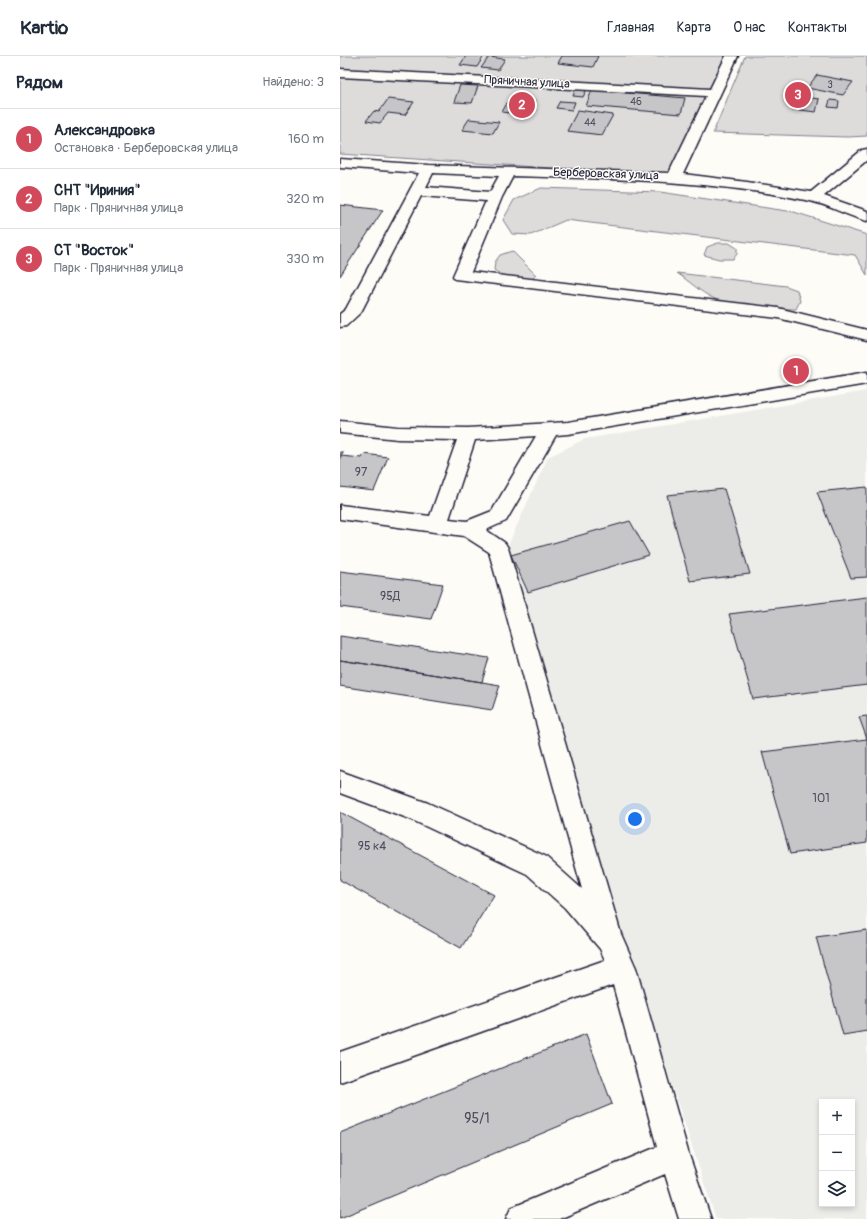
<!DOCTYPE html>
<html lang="ru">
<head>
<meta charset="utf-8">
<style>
	:root { --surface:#fff; --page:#f6f6f7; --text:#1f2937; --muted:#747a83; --line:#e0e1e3; --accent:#d1495b }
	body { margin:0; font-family:Pangolin,sans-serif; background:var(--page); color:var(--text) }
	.controls { position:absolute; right:12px; bottom:12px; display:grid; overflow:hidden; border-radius:0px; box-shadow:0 2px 6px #0003 }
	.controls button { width:36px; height:36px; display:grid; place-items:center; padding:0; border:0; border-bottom:1px solid var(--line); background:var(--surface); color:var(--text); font:20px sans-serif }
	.you { position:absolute; left:295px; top:763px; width:14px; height:14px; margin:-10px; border:3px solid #fff; border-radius:50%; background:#1a73e8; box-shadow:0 0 0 6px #1a73e833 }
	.badge { display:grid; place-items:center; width:26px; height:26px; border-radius:50%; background:var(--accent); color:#fff; font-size:13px; font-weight:700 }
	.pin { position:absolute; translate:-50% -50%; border:2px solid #fff; box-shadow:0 1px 4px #0006 }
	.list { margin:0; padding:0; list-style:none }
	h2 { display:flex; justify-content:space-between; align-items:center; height:52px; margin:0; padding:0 16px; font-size:17px }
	h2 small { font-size:13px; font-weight:400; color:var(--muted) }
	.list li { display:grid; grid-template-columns:26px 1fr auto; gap:12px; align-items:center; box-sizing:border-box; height:60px; padding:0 16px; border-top:1px solid var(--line) }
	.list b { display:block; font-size:15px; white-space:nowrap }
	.list p { margin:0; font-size:13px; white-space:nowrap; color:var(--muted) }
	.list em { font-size:13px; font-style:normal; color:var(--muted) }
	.icon { flex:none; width:22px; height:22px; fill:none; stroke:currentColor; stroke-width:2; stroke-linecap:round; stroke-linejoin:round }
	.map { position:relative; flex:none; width:527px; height:1163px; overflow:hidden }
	header { display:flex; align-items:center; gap:24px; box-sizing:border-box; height:56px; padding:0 20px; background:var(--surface); border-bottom:1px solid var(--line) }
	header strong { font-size:19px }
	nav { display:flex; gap:22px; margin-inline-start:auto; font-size:14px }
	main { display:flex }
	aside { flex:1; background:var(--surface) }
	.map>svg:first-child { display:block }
	.built { fill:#ecece9; fill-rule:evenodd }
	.green { fill:#dddcdb; stroke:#807f8b }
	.building { fill:#c6c6c8; stroke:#22223b }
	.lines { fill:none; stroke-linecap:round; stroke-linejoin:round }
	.minor-casing { stroke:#22223b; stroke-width:3 }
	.minor { fill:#fdfcf7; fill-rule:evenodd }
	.labels { text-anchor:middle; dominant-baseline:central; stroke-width:3; stroke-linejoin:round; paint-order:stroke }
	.far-number-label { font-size:10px; fill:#4b4b5e }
	.far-street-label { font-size:12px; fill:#22223b; stroke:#fdfcf7 }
	.number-label { font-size:12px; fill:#4b4b5e }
	.near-number-label { font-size:14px; fill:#4b4b5e }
</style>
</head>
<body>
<header>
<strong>Kartio</strong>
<nav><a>Главная</a><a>Карта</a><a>О нас</a><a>Контакты</a></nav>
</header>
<main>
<aside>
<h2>Рядом<small>Найдено: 3</small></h2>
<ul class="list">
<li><span class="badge">1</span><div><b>Александровка</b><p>Остановка · Берберовская улица</p></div><em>160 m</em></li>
<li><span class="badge">2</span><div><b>СНТ &quot;Ириния&quot;</b><p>Парк · Пряничная улица</p></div><em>320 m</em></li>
<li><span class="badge">3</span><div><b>СТ &quot;Восток&quot;</b><p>Парк · Пряничная улица</p></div><em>330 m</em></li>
</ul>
</aside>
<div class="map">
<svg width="527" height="1163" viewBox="0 0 527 1163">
	<rect width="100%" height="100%" fill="#fdfcf7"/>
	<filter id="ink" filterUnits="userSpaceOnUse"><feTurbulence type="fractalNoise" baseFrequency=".025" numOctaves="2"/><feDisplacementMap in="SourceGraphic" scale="8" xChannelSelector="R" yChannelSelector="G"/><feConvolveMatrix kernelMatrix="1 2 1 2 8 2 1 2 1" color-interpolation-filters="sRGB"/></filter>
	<g filter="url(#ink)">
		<path class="built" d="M 527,335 L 527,1163 L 376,1163 L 160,507 L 208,401 L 245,383 ZM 482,1046 L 512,1046 L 512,1148 L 482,1148 Z"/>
		<path class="green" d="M 0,0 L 388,0 L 330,120 L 0,98 Z
			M 405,0 L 527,0 L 527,80 L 508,81 L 373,77 Z
			M 201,132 L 320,136 L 454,156 L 527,179 L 527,219 L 515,199 L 226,164 L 191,179 L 172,178 L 163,164 L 174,144 Z
			M 378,187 L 389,187 L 397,192 L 397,198 L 393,203 L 379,203 L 364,199 L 367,191 Z
			M 172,195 L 196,219 L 192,223 L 163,220 L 154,214 L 155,206 L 160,199 Z
			M 337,217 L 446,230 L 457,234 L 460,245 L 456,253 C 435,253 392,252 373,242 C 360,236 349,225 337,217 Z"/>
		<path class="building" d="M 126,0 L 144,0 L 137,11 L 120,9 Z
			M 222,0 L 258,0 L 253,11 L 218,7 Z
			M 149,1 L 165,3 L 158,14 L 141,12 Z
			M 477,19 L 513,26 L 503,39 L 467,32 Z
			M 120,29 L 138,30 L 132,47 L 114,46 Z
			M 236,32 L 247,33 L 243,41 L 233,40 Z
			M 252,34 L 345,42 L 341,58 L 246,50 Z
			M 456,40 L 479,43 L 476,56 L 452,53 Z
			M 170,42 L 195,45 L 187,59 L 162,56 Z
			M 48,43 L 74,46 L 65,59 L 48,57 L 40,67 L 26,65 L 34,55 L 39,56 Z
			M 490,44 L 499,45 L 498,52 L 488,51 Z
			M 220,45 L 235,46 L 232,54 L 216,52 Z
			M 238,54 L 273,59 L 262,79 L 227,75 Z
			M 129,63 L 159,66 L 153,77 L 122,74 Z
			M 0,149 L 43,154 L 0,220 Z
			M 0,396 L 3,396 L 1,400 L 22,402 L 24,398 L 48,401 L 34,435 L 0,431 Z
			M 527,431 L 527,521 L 511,522 L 477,436 Z
			M 384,433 L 410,518 L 350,525 L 327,439 Z
			M 290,465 L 309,499 L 188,536 L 171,499 Z
			M 0,515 L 103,528 L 91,563 L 0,551 Z
			M 527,541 L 527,629 L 413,643 L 389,558 Z
			M 0,580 L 149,602 L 142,626 L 0,604 Z
			M 0,604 L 142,626 L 160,629 L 152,654 L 0,630 Z
			M 527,660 L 527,787 L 450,798 L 422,696 L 527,683 L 519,661 Z
			M 0,756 L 154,839 L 121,892 L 0,824 Z
			M 527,874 L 527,975 L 503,979 L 476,881 Z
			M 246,978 L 272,1048 L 0,1162 L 0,1077 Z"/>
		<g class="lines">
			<defs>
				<path id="minor" d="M 386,0 L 398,0 L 343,118 L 407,126 L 471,136 L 522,94 L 527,93 L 527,104 L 484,140 L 527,155 L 527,165 C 507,160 489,149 470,145 C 372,124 273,123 173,120 L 162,141 L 131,216 L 438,252 L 527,274 L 527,284 L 438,262 L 115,223 L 113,220 L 146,145 L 81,140 L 21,256 L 6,270 L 0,271 L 0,258 L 6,253 L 79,117 L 0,111 L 0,103 L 88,109 L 329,117 L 366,40 L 0,21 L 0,13 L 370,33 ZM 93,117 L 159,120 L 150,136 L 86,131 Z
					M 527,316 L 527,328 L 228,378 L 216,379 L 166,465 L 146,474 L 165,487 L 168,492 L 281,878 L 296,912 L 349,1099 L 371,1163 L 339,1163 L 325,1118 L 219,1163 L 166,1163 L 171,1152 L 317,1091 L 273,929 L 0,1026 L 0,996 L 265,904 L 260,893 L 225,852 L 187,818 L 70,763 L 0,737 L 0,715 L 88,747 L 205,800 L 242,833 L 149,496 L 124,480 L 0,463 L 0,449 L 90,460 L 117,384 L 58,383 L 0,377 L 0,365 L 58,371 L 128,372 L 228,366 ZM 196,380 L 152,455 L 127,465 L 109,463 L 135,384 Z"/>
			</defs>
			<use href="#minor" class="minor-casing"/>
			<use href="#minor" class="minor"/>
		</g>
	</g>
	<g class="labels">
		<g class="far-number-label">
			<text x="490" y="29">3</text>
			<text x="296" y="46">46</text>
			<text x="250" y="67">44</text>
		</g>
		<g class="far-street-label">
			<text transform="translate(187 26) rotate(3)">Пряничная улица</text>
			<text transform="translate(266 118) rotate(2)">Берберовская улица</text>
		</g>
		<g class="number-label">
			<text x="21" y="416">97</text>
			<text x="50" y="540">95Д</text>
			<text x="481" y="742">101</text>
			<text x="32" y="790">95 к4</text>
		</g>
		<g class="near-number-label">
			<text x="137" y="1062">95/1</text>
		</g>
	</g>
</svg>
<div class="controls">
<button>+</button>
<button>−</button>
<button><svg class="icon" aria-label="layers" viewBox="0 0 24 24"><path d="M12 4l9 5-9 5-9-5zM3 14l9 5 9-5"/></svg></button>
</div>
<div class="you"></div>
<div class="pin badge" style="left:456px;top:315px">1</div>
<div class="pin badge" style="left:182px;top:49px">2</div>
<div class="pin badge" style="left:458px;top:39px">3</div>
</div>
</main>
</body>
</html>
